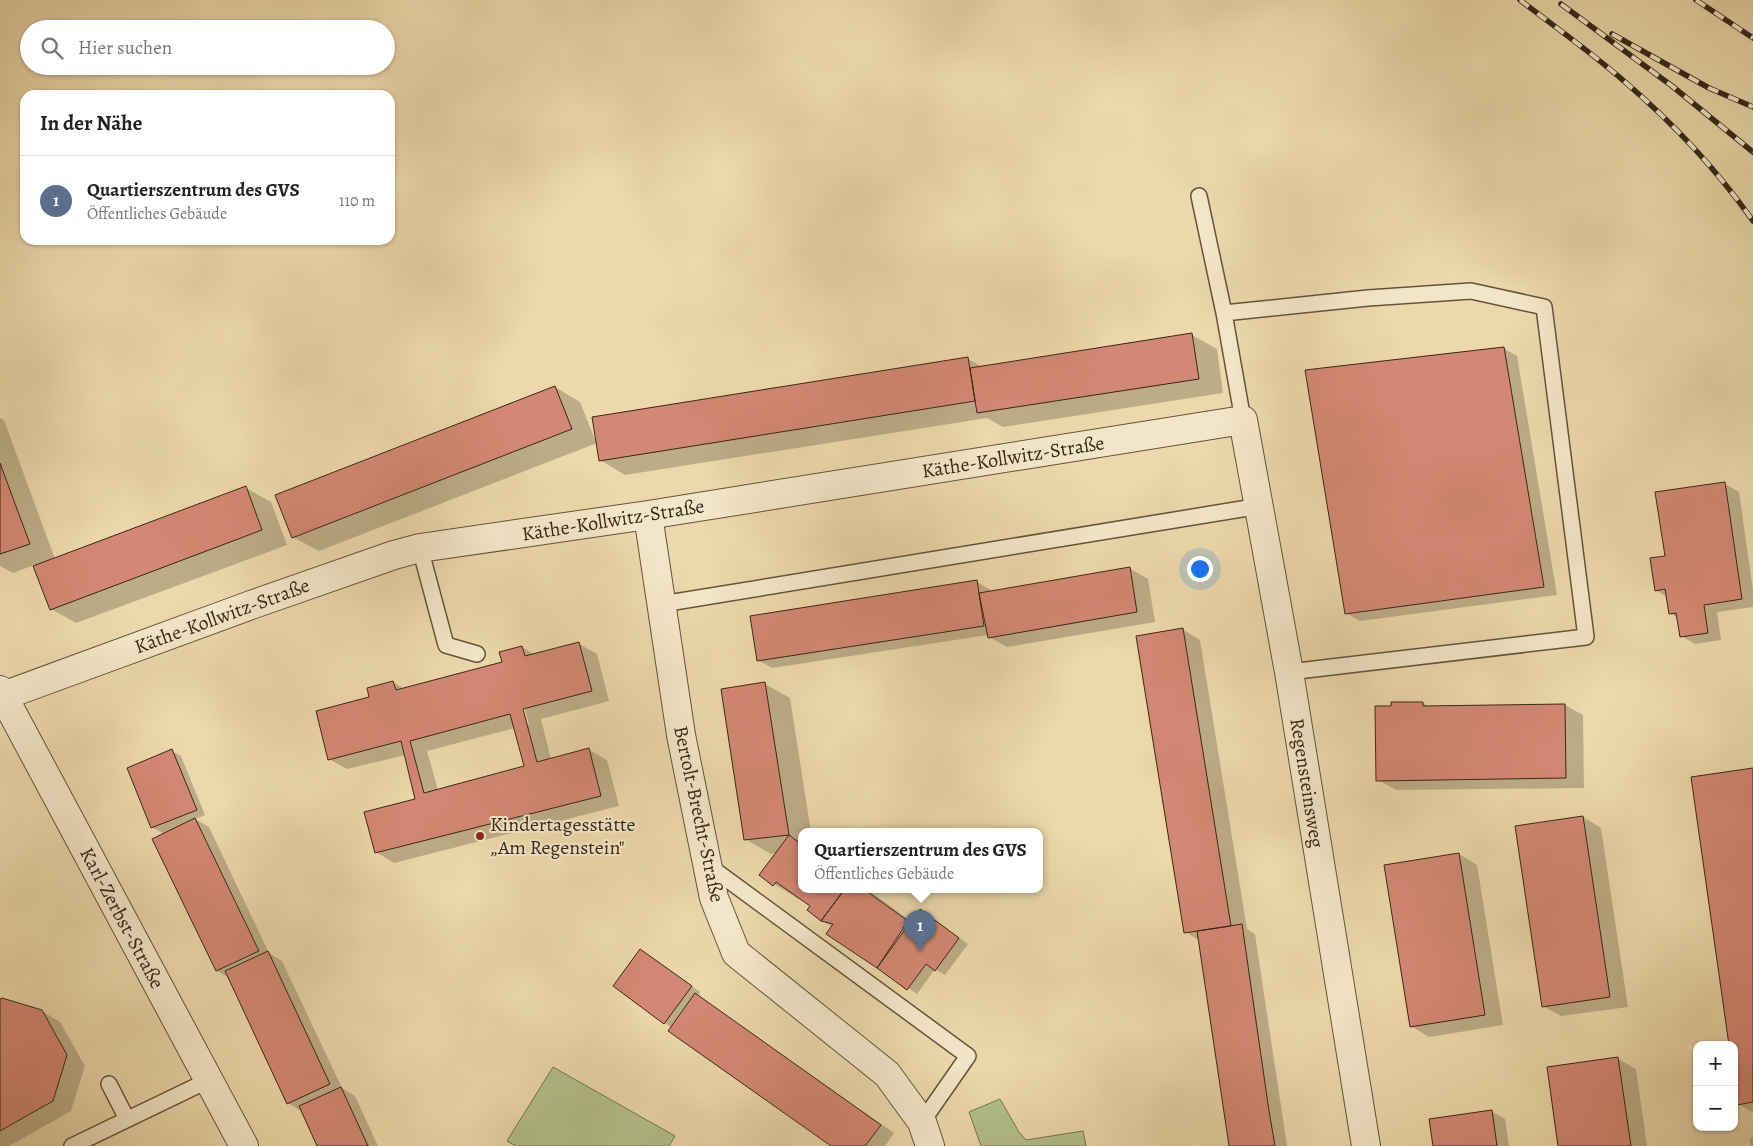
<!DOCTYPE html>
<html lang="de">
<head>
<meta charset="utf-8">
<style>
	:root { --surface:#fff; --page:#f6f6f6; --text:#222; --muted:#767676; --line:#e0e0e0; --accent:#8f2418 }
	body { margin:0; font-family:Alegreya,serif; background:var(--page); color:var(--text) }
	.controls { position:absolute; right:15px; bottom:15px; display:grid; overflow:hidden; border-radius:10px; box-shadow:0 1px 4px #0004 }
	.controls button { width:45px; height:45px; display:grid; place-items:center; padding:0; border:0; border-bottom:1px solid var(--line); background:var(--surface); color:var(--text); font:25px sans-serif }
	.you { position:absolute; left:1199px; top:568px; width:18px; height:18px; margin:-12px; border:4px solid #fff; border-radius:50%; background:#1a73e8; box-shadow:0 0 0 8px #1a73e833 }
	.badge { display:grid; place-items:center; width:32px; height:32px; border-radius:50%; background:var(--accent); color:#fff; font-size:16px; font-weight:700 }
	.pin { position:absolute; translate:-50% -41px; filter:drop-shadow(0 1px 2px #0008) }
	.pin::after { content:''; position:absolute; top:26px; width:18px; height:15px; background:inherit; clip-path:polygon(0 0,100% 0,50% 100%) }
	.popup { position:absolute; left:798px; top:828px; width:245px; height:65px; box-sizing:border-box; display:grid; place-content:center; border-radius:10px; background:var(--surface); filter:drop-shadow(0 1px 4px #0005); font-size:16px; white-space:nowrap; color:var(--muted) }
	.popup b { font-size:19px; color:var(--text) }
	.popup::after { content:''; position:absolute; left:50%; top:100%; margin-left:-10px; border:10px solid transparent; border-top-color:var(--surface) }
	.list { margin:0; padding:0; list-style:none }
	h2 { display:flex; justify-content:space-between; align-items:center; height:65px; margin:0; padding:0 20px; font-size:21px }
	h2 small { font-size:16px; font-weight:400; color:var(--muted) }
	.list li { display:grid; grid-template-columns:32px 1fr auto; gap:15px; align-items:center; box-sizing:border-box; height:90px; padding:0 20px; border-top:1px solid var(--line) }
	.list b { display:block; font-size:19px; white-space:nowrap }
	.list p { margin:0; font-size:16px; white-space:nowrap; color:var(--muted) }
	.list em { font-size:16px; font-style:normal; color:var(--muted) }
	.icon { flex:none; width:28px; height:28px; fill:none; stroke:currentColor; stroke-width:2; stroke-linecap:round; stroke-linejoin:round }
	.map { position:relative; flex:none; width:1753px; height:1146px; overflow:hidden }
	.search { position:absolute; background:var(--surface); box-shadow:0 1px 4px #0004; left:20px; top:20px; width:375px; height:55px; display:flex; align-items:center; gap:12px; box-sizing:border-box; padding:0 18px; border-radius:28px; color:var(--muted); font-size:19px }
	.panel { position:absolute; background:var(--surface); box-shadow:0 1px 4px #0004; left:20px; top:90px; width:375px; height:155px; border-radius:15px }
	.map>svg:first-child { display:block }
	.green { fill:#b3c08c; stroke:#757452 }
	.shadow { fill:#0003; fill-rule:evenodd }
	.building { fill:#d48775; stroke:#372719; fill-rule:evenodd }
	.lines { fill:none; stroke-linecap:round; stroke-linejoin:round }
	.lane-casing { stroke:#64533d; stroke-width:18 }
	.street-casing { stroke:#64533d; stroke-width:30 }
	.lane { stroke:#f3e6c8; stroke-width:15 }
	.street { stroke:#f3e6c8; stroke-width:28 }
	.rail-casing { stroke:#372719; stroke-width:5.5 }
	.rail { stroke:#f3e6c8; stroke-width:4; stroke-dasharray:11; stroke-linecap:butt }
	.poi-dot { fill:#8f2418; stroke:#f3e6c8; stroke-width:2 }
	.labels { text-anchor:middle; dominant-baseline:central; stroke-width:4; stroke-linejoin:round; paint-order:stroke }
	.street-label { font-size:20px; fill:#372719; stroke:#f3e6c8 }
	.poi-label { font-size:20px; fill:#372719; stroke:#f3e6c8; text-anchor:start }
</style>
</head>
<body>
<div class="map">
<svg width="1753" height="1146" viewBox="0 0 1753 1146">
	<rect width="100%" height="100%" fill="#ecd8aa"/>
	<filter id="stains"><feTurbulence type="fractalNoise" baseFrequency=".004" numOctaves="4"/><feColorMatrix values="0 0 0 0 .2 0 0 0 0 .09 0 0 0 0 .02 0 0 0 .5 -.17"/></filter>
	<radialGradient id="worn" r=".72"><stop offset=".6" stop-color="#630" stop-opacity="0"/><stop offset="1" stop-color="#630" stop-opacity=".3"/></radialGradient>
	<path class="green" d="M 553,1067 L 675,1136 L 669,1146 L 516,1146 L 507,1141 Z
		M 1000,1099 L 1019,1132 L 1026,1140 L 1083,1131 L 1086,1146 L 981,1146 L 969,1112 Z"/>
	<path class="shadow" d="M 1192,335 L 1217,349 L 1223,393 L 1003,427 L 987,418 L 625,475 L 600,460 L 597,443 L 319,551 L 293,537 L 555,387 L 580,402 L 596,442 L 968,359 L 982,367 Z
		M 1503,348 L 1517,356 L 1557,595 L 1360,621 L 1346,613 Z
		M 0,418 L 4,420 L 55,559 L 246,488 L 271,502 L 287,545 L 76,623 L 51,609 L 34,565 L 13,573 L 0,566 Z
		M 1725,484 L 1739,492 L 1753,590 L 1753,607 L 1717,612 L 1721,640 L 1695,644 L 1681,636 L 1678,618 L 1670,613 L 1667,597 L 1656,590 Z
		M 1129,568 L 1148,579 L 1155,622 L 1007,647 L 989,637 L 988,635 L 772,668 L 758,660 L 977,582 L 991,590 L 991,592 Z
		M 1182,629 L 1200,640 L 1247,929 L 1255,934 L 1287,1146 L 1230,1146 L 1200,941 L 1186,932 Z
		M 579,644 L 597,654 L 609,701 L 541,719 L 551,759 L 589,750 L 607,760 L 619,806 L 394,863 L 376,852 L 417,800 L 405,755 L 347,769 L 329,759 L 371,698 L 393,682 L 404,689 L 503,663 L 522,647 L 535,655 ZM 523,702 L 529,725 L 526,725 L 520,703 ZM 515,728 L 526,767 L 438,790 L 427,751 Z
		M 765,684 L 790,698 L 811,832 L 801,832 L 801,890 L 868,890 L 912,922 L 929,916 L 968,944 L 945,975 L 935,969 L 917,994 L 878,967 L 833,927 L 822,920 L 812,906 L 800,897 L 799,899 L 774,884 L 777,853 L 771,854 L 745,839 Z
		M 1392,703 L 1423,703 L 1430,707 L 1565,705 L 1583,715 L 1584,788 L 1396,790 L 1378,780 Z
		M 172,751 L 181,756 L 205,815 L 195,819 L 209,827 L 269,953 L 282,961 L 342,1088 L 355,1096 L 378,1146 L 318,1146 L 301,1111 L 288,1103 L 230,978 L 217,971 L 164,834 L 152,827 L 128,768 Z
		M 1753,769 L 1753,1112 L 1752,1112 L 1738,1104 Z
		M 1583,817 L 1601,828 L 1628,1007 L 1561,1016 L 1543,1006 Z
		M 1459,854 L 1477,865 L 1503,1025 L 1429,1037 L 1411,1026 Z
		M 640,950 L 700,992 L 698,996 L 894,1133 L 885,1146 L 833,1146 L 665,1023 Z
		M 0,1000 L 42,1011 L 60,1022 L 85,1066 L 71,1111 L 9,1146 L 0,1146 Z
		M 1618,1059 L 1636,1069 L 1647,1146 L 1559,1146 Z
		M 1491,1111 L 1505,1119 L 1509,1146 L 1434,1146 Z
		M 1753,1137 L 1753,1146 L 1751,1146 L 1750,1138 Z"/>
	<path class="building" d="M 1192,333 L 1199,379 L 977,413 L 970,368 Z
		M 1504,347 L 1544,587 L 1345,614 L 1305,370 Z
		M 968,357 L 975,401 L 599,461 L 592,417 Z
		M 555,386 L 572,429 L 292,538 L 275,495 Z
		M 0,463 L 30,544 L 0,554 Z
		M 1725,482 L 1742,599 L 1704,605 L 1708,633 L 1680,637 L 1676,613 L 1669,614 L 1665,589 L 1655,591 L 1650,558 L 1665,556 L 1655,492 Z
		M 246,486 L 262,530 L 50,610 L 33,566 Z
		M 1130,567 L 1137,612 L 988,638 L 979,593 Z
		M 977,580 L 984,626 L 757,661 L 750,616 Z
		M 1183,628 L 1231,926 L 1184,933 L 1136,636 Z
		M 579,642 L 592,691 L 523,709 L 537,762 L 589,748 L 601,796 L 375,853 L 364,812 L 415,799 L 401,741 L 328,760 L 316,711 L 369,697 L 367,688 L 393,681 L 396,690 L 502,662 L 499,652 L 522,646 L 525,656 ZM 510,714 L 524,766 L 424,793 L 410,741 Z
		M 765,682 L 789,835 L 744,840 L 721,689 Z
		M 1391,702 L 1423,702 L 1423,706 L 1565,704 L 1566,778 L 1376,781 L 1375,706 L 1391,706 Z
		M 172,749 L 197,810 L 151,828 L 127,768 Z
		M 1753,768 L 1753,1102 L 1737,1105 L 1734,1084 L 1734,1045 L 1729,1045 L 1691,777 Z
		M 1583,816 L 1610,997 L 1542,1007 L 1515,826 Z
		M 195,818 L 259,951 L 216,971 L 152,839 Z
		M 789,835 L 801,844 L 801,890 L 844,890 L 821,921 L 807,910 L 810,906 L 776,882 L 773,886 L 759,875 Z
		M 1459,853 L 1485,1015 L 1410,1027 L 1384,865 Z
		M 844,890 L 865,890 L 908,921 L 877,968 L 826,934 L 833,924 L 821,921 Z
		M 920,909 L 959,938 L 935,971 L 926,964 L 907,990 L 877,968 Z
		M 1242,924 L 1269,1111 L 1275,1146 L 1229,1146 L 1197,931 Z
		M 640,949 L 692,986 L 664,1024 L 613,986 Z
		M 268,951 L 330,1084 L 287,1104 L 225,971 Z
		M 695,993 L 881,1125 L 865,1146 L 831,1146 L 668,1031 Z
		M 2,998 L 42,1010 L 67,1055 L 53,1101 L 0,1131 L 0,999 Z
		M 1618,1057 L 1631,1146 L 1558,1146 L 1547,1067 Z
		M 341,1087 L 368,1146 L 317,1146 L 299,1106 Z
		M 1492,1110 L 1497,1146 L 1433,1146 L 1429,1119 Z"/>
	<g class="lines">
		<defs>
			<path id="lane" d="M 1199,196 L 1224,313 L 1243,420
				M 1224,313 L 1368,298 L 1471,291 L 1544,307 L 1586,637 L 1289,672
				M 420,548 L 446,645 L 477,654
				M 662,604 L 1260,506
				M 709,866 L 968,1056 L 922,1122
				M 109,1084 L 127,1119
				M 72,1146 L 209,1080"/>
			<path id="street" d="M 648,515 L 681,735 L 714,898 L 736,953 L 887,1074 L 922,1122 L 930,1146
				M 0,690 L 244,1146
				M 3,696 L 251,605 L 394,555 L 420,548 L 648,515 L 1243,420 L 1289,672 L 1366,1146"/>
		</defs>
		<use href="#lane" class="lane-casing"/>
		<use href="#street" class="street-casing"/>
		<use href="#lane" class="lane"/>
		<use href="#street" class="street"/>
		<defs>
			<path id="rail" d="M 1520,0 C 1555,27 1592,53 1625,82 C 1673,123 1717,170 1753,221
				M 1696,0 L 1753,38
				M 1561,4 L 1672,86 L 1753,152
				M 1612,34 L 1709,88 L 1753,107"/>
		</defs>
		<use href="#rail" class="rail-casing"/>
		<use href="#rail" class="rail"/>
	</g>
	<circle class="poi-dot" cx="480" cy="836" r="5"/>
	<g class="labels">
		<g class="street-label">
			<text transform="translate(1013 457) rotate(-9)">Käthe-Kollwitz-Straße</text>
			<text transform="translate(613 520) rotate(-9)">Käthe-Kollwitz-Straße</text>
			<text transform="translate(222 616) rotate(-20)">Käthe-Kollwitz-Straße</text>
			<text transform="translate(1307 783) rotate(81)">Regensteinsweg</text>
			<text transform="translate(699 814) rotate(78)">Bertolt-Brecht-Straße</text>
			<text transform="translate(122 918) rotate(62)">Karl-Zerbst-Straße</text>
		</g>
		<g class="poi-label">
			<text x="490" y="824">Kindertagesstätte<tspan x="490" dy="23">„Am Regenstein"</tspan></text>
		</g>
	</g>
	<rect width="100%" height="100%" filter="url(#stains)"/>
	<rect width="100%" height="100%" fill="url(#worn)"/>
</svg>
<div class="controls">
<button>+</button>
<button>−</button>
</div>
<div class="you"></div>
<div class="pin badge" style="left:920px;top:951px;background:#5c6f8a">1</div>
<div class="popup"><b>Quartierszentrum des GVS</b>Öffentliches Gebäude</div>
<div class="search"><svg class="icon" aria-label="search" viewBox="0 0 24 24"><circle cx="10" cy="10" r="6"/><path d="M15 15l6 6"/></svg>Hier suchen</div>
<section class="panel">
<h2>In der Nähe<small></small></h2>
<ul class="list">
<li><span class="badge" style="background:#5c6f8a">1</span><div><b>Quartierszentrum des GVS</b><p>Öffentliches Gebäude</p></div><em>110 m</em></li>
</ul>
</section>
</div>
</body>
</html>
